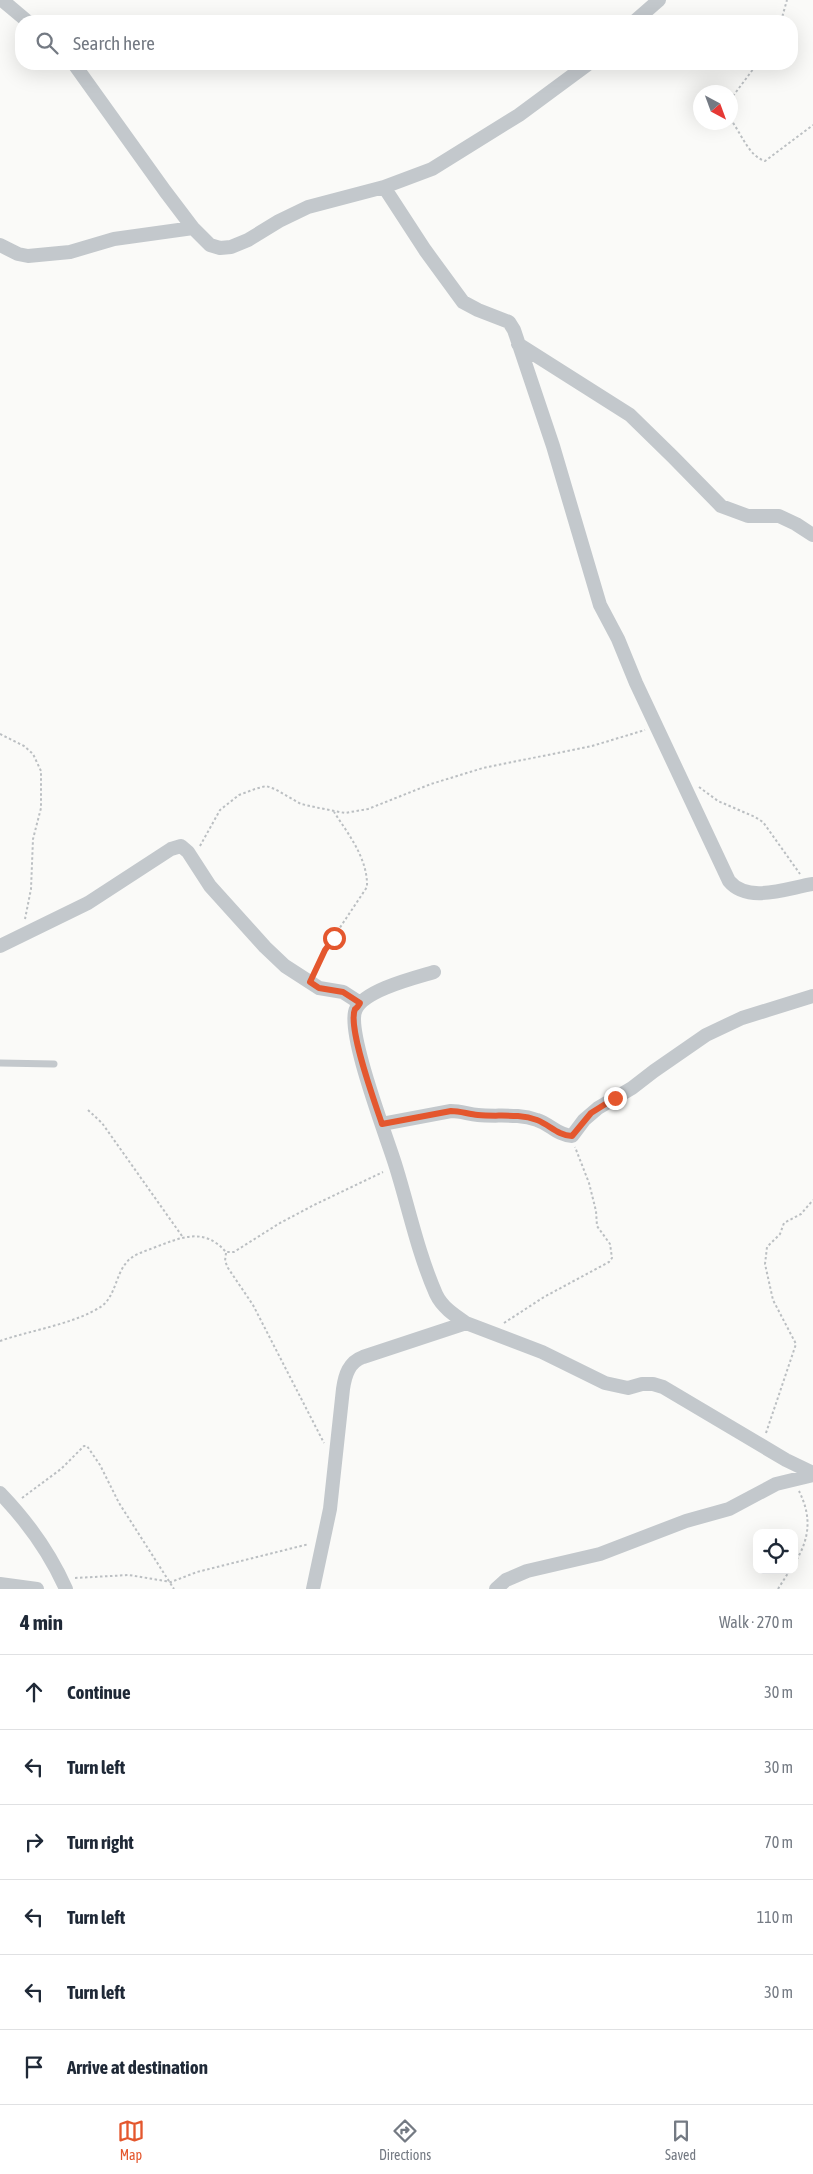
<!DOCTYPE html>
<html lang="en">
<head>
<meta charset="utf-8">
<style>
	:root { --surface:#fff; --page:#f2f2f3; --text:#1f2937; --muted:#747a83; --line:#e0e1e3; --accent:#e4572e }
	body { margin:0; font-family:"Asap Condensed",sans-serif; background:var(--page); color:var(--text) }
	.controls { position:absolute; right:15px; bottom:15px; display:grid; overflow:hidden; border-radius:10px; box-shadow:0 5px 20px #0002 }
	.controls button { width:45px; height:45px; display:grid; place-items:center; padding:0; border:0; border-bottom:1px solid var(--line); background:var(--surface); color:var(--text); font:25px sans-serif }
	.compass { position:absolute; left:693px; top:85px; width:45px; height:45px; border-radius:50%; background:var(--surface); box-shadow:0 5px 20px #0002; rotate:139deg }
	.stop { position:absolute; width:15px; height:15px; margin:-11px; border:4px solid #e4572e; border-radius:50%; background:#fff }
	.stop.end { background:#e4572e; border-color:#fff; box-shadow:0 1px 5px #0008 }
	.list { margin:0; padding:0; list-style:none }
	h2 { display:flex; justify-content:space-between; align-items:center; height:65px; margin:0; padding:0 20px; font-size:21px }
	h2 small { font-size:16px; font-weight:400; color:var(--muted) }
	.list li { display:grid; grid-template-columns:32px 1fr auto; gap:15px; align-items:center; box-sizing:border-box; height:75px; padding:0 20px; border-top:1px solid var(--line) }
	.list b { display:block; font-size:19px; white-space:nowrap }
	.list em { font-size:16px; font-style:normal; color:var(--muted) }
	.icon { flex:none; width:28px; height:28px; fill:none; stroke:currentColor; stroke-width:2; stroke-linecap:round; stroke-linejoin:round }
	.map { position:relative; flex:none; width:813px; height:1589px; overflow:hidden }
	.search { position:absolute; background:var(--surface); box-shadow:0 5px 20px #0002; left:15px; right:15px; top:15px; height:55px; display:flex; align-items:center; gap:12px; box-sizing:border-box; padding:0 18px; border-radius:20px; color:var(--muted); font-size:19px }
	.sheet { height:515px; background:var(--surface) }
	nav { display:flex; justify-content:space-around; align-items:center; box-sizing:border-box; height:70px; border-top:1px solid var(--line); background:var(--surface); font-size:14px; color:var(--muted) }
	nav a { display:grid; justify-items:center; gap:2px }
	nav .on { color:var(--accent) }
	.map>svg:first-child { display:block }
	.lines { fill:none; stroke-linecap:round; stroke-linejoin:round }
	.path { stroke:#bbbfc2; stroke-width:2; stroke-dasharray:2.5 2.5; stroke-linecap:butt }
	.lane { stroke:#c3c8cc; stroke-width:7 }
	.street { stroke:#c3c8cc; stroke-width:14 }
	.route { stroke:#e4572e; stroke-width:6 }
</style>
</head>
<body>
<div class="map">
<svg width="813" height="1589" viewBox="0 0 813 1589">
	<rect width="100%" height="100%" fill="#fafaf8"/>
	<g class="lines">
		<path class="path" d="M 781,21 L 787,0
			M 730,100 L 757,64
			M 730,119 C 741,132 748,156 765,161 L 813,125
			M 0,734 L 24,746 L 33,754 L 41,771 L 41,808 L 33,839 L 31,889 L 25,919
			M 699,787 L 718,801 L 755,817 L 763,822 L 800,874
			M 200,846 L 220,810 L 239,795 L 255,789 L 266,786 L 275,789 L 301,804 L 319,808 L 345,813 L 368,809 L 431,784 L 483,768 L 592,746 L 645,730
			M 316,971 L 325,950 L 367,887 C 368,859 349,835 334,812
			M 88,1110 L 102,1123 L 182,1236
			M 226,1253 L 225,1261 L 228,1268 L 253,1305 L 324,1443
			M 504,1323 L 544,1297 L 609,1262 L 612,1258 L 610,1244 L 597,1226 L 596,1211 L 589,1183 L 575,1147
			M 0,1341 C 31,1330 75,1324 102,1306 C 115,1296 116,1275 126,1263 C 132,1255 143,1252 153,1248 C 180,1238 203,1226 226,1252 L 234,1252 L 280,1223 L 314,1205 L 383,1172
			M 766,1433 L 796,1344 L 773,1300 L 765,1264 L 767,1247 L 780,1234 L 784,1223 L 801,1214 L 813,1200
			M 22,1498 L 61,1469 L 84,1446 L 87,1446 L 100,1465 L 119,1503 L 174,1589
			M 794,1564 C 810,1539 812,1517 799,1491
			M 75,1578 L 129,1575 L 171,1582 L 197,1572 L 309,1544
			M 778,1589 L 790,1570"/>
		<path class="lane" d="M 0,1063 L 54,1064"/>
		<path class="street" d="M 2,0 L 27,21
			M 635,21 L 659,0
			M 74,64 L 165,191 L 193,228 L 210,245 L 220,248 L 231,247 L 248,240 L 279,221 L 308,207 L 384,187 L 432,169 L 519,115 L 588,64
			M 384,187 L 425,250 L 463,302 L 478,310 L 509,322 L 514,330 L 553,446 L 600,605 L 618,639 L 636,683 L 729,881 C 748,904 787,888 813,884
			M 0,245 L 18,254 L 28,256 L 70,252 L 114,239 L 193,228
			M 518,344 L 630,415 L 673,457 L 721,506 L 748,516 L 779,516 L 796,524 L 813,535
			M 0,946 L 88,903 L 171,849 L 181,846 L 188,852 L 210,886 L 265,947 L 285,966 L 319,988 L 343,992 L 360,1003
			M 434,972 C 414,978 365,990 356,1009 C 345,1030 388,1140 396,1167 C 409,1209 418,1253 436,1294 C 442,1307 454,1315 466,1323
			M 382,1124 L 451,1111 C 461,1111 468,1114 478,1115 C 497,1117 517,1113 537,1120 C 550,1124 557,1135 572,1136 L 584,1120 L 598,1108 L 632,1088 L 654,1071 L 706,1035 L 742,1018 L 813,996
			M 0,1493 C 27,1521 50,1553 66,1589
			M 0,1584 L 37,1589
			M 313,1589 L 330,1509 L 343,1389 C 345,1375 349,1362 363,1357 L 466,1323 L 542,1352 L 605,1383 L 628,1388 L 642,1384 L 653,1384 L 663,1387 L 786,1460 L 813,1473
			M 496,1589 L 506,1580 L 527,1571 L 600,1554 L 686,1521 L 729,1509 L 776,1484 L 813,1475"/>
	</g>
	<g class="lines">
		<path class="route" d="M 334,938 L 325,950 L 310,982 L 319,988 L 343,992 L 360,1003 C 360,1004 356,1009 355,1009 C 347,1027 375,1103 382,1124 L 451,1111 C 460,1111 468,1114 478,1115 C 497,1117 518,1113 537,1120 C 550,1125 557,1135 572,1136 L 591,1113 L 615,1098"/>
	</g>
</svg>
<div class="controls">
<button><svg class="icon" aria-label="locate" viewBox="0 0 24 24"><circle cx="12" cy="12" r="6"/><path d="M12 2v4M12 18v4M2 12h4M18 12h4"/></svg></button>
</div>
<svg class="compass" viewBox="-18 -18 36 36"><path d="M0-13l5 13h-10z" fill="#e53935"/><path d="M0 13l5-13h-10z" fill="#747a83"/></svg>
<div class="stop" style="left:334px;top:938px"></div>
<div class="stop end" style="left:615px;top:1098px"></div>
<div class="search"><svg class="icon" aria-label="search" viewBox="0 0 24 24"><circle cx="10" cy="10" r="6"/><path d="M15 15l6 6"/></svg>Search here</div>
</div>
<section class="sheet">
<h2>4 min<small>Walk · 270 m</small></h2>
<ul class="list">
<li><svg class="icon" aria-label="ahead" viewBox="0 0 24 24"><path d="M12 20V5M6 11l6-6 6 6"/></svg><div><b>Continue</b></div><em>30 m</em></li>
<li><svg class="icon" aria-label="left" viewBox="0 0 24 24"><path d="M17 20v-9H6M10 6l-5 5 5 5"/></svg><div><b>Turn left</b></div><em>30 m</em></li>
<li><svg class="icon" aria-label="right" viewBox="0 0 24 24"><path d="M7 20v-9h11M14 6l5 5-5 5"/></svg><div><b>Turn right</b></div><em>70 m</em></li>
<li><svg class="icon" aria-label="left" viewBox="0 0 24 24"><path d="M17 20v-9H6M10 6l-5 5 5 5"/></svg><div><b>Turn left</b></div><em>110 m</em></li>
<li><svg class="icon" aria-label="left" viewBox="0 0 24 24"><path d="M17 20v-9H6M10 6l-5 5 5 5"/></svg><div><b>Turn left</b></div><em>30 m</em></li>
<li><svg class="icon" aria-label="arrive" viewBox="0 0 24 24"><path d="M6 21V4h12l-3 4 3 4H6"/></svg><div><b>Arrive at destination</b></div></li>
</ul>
</section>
<nav>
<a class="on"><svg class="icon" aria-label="map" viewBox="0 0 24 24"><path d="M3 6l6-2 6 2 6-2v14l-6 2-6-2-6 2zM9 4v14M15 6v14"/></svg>Map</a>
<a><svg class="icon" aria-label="directions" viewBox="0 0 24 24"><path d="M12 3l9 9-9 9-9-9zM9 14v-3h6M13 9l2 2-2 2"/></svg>Directions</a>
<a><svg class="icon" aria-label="saved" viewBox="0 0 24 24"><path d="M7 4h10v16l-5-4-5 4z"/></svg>Saved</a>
</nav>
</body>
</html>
